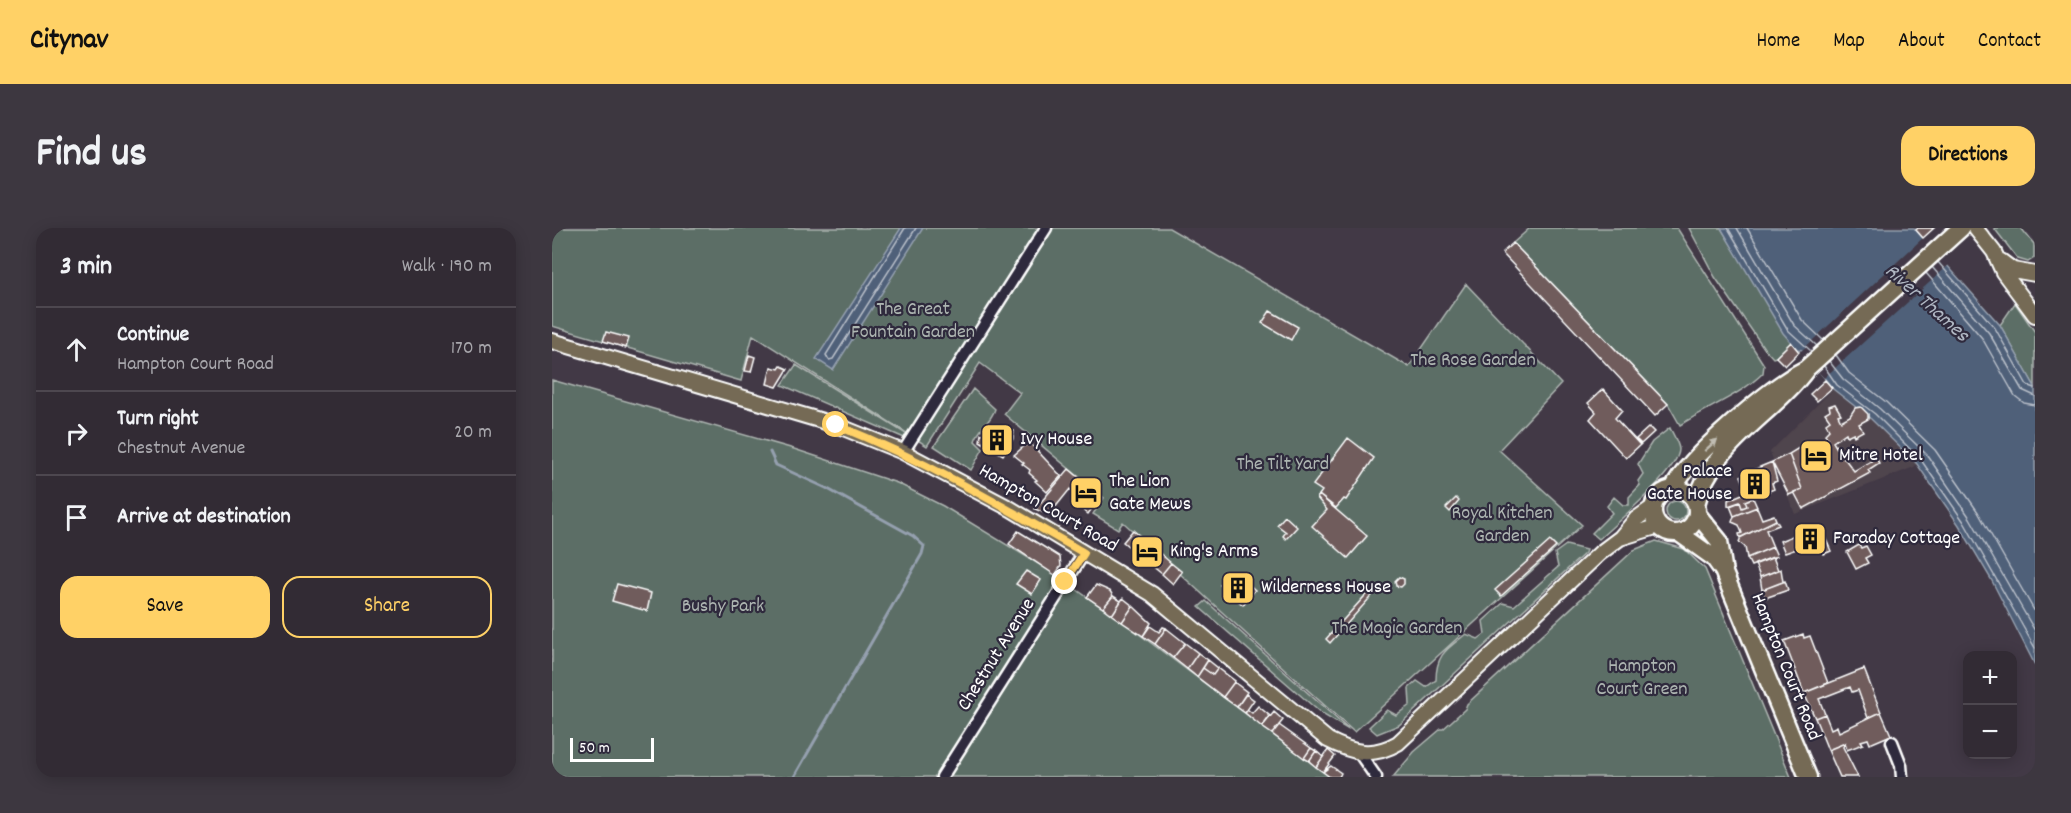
<!DOCTYPE html>
<html lang="en">
<head>
<meta charset="utf-8">
<style>
	:root { --surface:#322b34; --page:#3d3740; --text:#f1f3f6; --muted:#a8a7ac; --line:#4d474f; --accent:#ffd166 }
	body { margin:0; font-family:Dekko,sans-serif; background:var(--page); color:var(--text) }
	.controls { position:absolute; right:18px; bottom:18px; display:grid; overflow:hidden; border-radius:12px; box-shadow:0 3px 15px #0003 }
	.controls button { width:54px; height:54px; display:grid; place-items:center; padding:0; border:0; border-bottom:2px solid var(--line); background:var(--surface); color:var(--text); font:30px sans-serif }
	.scale { position:absolute; left:18px; bottom:15px; width:84px; box-sizing:border-box; padding-left:6px; border:3px solid #fff; border-top:0; font-size:16px; line-height:21px; white-space:nowrap; color:#fff; -webkit-text-stroke:4px #2f2a3d; paint-order:stroke }
	.stop { position:absolute; width:18px; height:18px; margin:-14px; border:4px solid #ffd166; border-radius:50%; background:#fff }
	.stop.end { background:#ffd166; border-color:#fff; box-shadow:0 2px 6px #0008 }
	.list { margin:0; padding:0; list-style:none }
	h2 { display:flex; justify-content:space-between; align-items:center; height:78px; margin:0; padding:0 24px; font-size:26px }
	h2 small { font-size:20px; font-weight:400; color:var(--muted) }
	.list li { display:grid; grid-template-columns:39px 1fr auto; gap:18px; align-items:center; box-sizing:border-box; height:84px; padding:0 24px; border-top:2px solid var(--line) }
	.list b { display:block; font-size:22px; white-space:nowrap }
	.list p { margin:0; font-size:20px; white-space:nowrap; color:var(--muted) }
	.list em { font-size:20px; font-style:normal; color:var(--muted) }
	.actions { display:flex; gap:12px; padding:18px 24px }
	.actions a { flex:1; padding:14px 0; border:2px solid var(--accent); border-radius:18px; text-align:center; font-size:21px; color:var(--accent) }
	.actions .main { background:var(--accent); color:#111 }
	.icon { flex:none; width:33px; height:33px; fill:none; stroke:currentColor; stroke-width:2; stroke-linecap:round; stroke-linejoin:round }
	.map { position:relative; flex:none; width:1483px; height:549px; overflow:hidden; border-radius:18px }
	header { display:flex; align-items:center; gap:36px; box-sizing:border-box; height:84px; padding:0 30px; background:var(--accent); color:#111 }
	header strong { font-size:28px }
	nav { display:flex; gap:33px; margin-inline-start:auto; font-size:21px }
	.intro { display:flex; align-items:center; justify-content:space-between; box-sizing:border-box; height:144px; padding:0 36px }
	h1 { margin:0; font-size:42px }
	.button { padding:15px 27px; border-radius:18px; background:var(--accent); color:#111; font-size:21px; font-weight:700 }
	main { display:flex; gap:36px; padding:0 36px }
	aside { flex:1; background:var(--surface); border-radius:18px; box-shadow:0 3px 15px #0003 }
	.map>svg:first-child { display:block }
	.built { fill:#50444d }
	.green { fill:#5c6e66; stroke:#aeb6b2; stroke-width:1.5 }
	.water { fill:#4f6079; stroke:#95a0af; stroke-width:1.5 }
	.pier { fill:#423946 }
	.lines { fill:none; stroke-linecap:round; stroke-linejoin:round }
	.shore { stroke:#b9bfc9; stroke-width:1.5 }
	.stream { stroke:#95a0af; stroke-width:3 }
	.building { fill:#6f5c5c; stroke:#fff; stroke-width:1.5 }
	.minor-casing { stroke:#fff; stroke-width:15 }
	.major-casing { stroke:#fff; stroke-width:18 }
	.highway-casing { stroke:#fff; stroke-width:21 }
	.minor { stroke:#2f2a3d; stroke-width:10 }
	.major { stroke:#746b55; stroke-width:14 }
	.highway { stroke:#746b55; stroke-width:16 }
	.oneway { fill:#c0bcb2 }
	.route { stroke:#ffd166; stroke-width:8 }
	.labels { text-anchor:middle; dominant-baseline:central; stroke-width:4.5; stroke-linejoin:round; paint-order:stroke }
	.park-label { font-size:20px; fill:#aeb6b2; stroke:#2f2a3d }
	.poi-label { font-size:20px; fill:#fff; stroke:#2f2a3d; text-anchor:start }
	.street-label { font-size:20px; fill:#fff; stroke:#2f2a3d }
	.water-label { font-size:21px; font-style:italic; fill:#b0b7c3; stroke:#2f2a3d }
</style>
</head>
<body>
<header>
<strong>Citynav</strong>
<nav><a>Home</a><a>Map</a><a>About</a><a>Contact</a></nav>
</header>
<div class="intro"><h1>Find us</h1><a class="button">Directions</a></div>
<main>
<aside>
<h2>3 min<small>Walk · 190 m</small></h2>
<ul class="list">
<li><svg class="icon" aria-label="ahead" viewBox="0 0 24 24"><path d="M12 20V5M6 11l6-6 6 6"/></svg><div><b>Continue</b><p>Hampton Court Road</p></div><em>170 m</em></li>
<li><svg class="icon" aria-label="right" viewBox="0 0 24 24"><path d="M7 20v-9h11M14 6l5 5-5 5"/></svg><div><b>Turn right</b><p>Chestnut Avenue</p></div><em>20 m</em></li>
<li><svg class="icon" aria-label="arrive" viewBox="0 0 24 24"><path d="M6 21V4h12l-3 4 3 4H6"/></svg><div><b>Arrive at destination</b></div></li>
</ul>
<div class="actions"><a class="main">Save</a><a>Share</a></div>
</aside>
<div class="map">
<svg width="1483" height="549" viewBox="0 0 1483 549">
	<rect width="100%" height="100%" fill="#423946"/>
	<filter id="ink" filterUnits="userSpaceOnUse"><feTurbulence type="fractalNoise" baseFrequency=".0167" numOctaves="2"/><feDisplacementMap in="SourceGraphic" scale="12" xChannelSelector="R" yChannelSelector="G"/><feConvolveMatrix kernelMatrix="1 2 1 2 8 2 1 2 1" color-interpolation-filters="sRGB"/></filter>
	<g filter="url(#ink)">
		<path class="built" d="M 1281,161 L 1319,191 L 1365,236 L 1362,239 L 1243,286 L 1218,224 Z"/>
		<path class="green" d="M 0,0 L 617,0 L 857,139 L 914,56 L 1009,156 L 947,222 L 1030,297 L 802,504 L 571,294 L 566,301 L 541,286 L 552,270 L 452,186 L 468,165 L 428,135 L 375,218 L 201,107 L 189,153 L 0,98 Z
			M 978,0 L 1125,0 L 1212,137 L 1211,145 C 1189,167 1154,180 1128,197 L 1116,176 L 961,15 Z
			M 1137,0 L 1169,0 L 1239,114 L 1224,129 L 1221,130 L 1212,120 L 1163,49 Z
			M 1442,0 L 1469,0 L 1482,16 L 1482,30 L 1476,34 L 1466,31 Z
			M 1463,75 L 1483,104 L 1483,159 L 1448,97 Z
			M 244,137 L 359,209 L 357,212 L 230,157 Z
			M 0,152 L 242,221 L 345,255 L 391,278 L 498,343 L 579,400 L 778,549 L 0,549 Z
			M 421,161 L 443,181 C 439,194 426,201 423,213 L 431,221 L 419,242 L 382,218 Z
			M 1118,200 C 1121,206 1126,214 1127,221 C 1128,241 1063,296 1047,311 L 1040,305 L 1060,285 L 1055,278 L 1062,269 L 1071,277 L 1077,277 L 1077,269 L 1088,257 L 1086,253 L 1091,246 L 1086,236 L 1100,214 Z
			M1114 283a10 10 0 1 1 20 0a10 10 0 1 1-20 0Z
			M 1104,313 L 1132,321 L 1153,341 L 1239,549 L 841,549 L 862,524 L 889,501 L 891,501 L 913,481 L 915,476 L 1082,322 Z
			M 1014,317 L 1034,322 L 1033,325 L 847,497 L 825,506 L 817,499 L 835,482 L 844,487 L 858,477 L 857,460 L 865,453 L 874,459 L 884,452 C 884,426 895,421 914,406 L 926,411 L 933,406 L 931,393 L 951,375 L 962,378 L 1006,339 L 1003,325 Z
			M 654,373 L 797,502 L 770,486 L 647,379 Z"/>
		<path class="water" d="M 349,0 L 371,0 L 281,142 L 264,131 Z
			M 1169,0 L 1362,0 L 1448,97 L 1483,159 L 1483,437 L 1439,351 L 1407,297 L 1365,236 L 1319,191 L 1281,161 L 1250,122 L 1245,121 L 1231,105 Z"/>
		<path class="pier" d="M 1373,8 L 1399,35 L 1272,150 L 1248,124 Z"/>
		<g class="lines">
			<path class="shore" d="M 353,0 L 274,127 L 277,132 L 281,131 L 364,0
				M 1176,0 L 1236,102 L 1259,123
				M 1185,0 L 1242,97 L 1265,118
				M 1195,0 L 1250,92 L 1271,112
				M 1386,34 L 1443,100 L 1475,157 L 1483,160
				M 1380,39 L 1437,105 L 1470,162 L 1483,168
				M 1374,45 L 1430,110 L 1463,168 L 1472,175 L 1483,177
				M 1284,127 L 1297,145 L 1334,174 L 1383,222 L 1426,284 L 1483,384
				M 1277,133 L 1291,151 L 1328,181 L 1375,227 L 1418,290 L 1483,403
				M 1272,138 L 1285,157 L 1323,186 L 1369,232 L 1412,294 L 1483,420"/>
			<path class="stream" d="M 218,224 L 224,237 L 274,260 L 361,308 L 372,318 L 370,326 L 242,549"/>
		</g>
		<path class="building" d="M 1366,0 L 1382,0 L 1371,10 L 1364,2 Z
			M 961,15 L 1116,176 L 1103,188 L 950,25 Z
			M 718,83 L 746,99 L 739,112 L 710,95 Z
			M 54,104 L 77,110 L 74,120 L 51,113 Z
			M 1239,114 L 1247,124 L 1233,138 L 1224,129 Z
			M 197,127 L 203,129 L 199,144 L 193,143 Z
			M 229,138 L 236,141 L 225,159 L 215,156 L 219,139 L 227,141 Z
			M 1273,152 L 1280,160 L 1265,173 L 1258,166 Z
			M 1051,161 L 1070,182 L 1063,190 L 1088,217 L 1074,230 L 1038,191 L 1044,184 L 1036,175 Z
			M 1283,176 L 1289,186 L 1286,187 L 1289,193 L 1298,188 L 1303,180 L 1309,179 L 1316,186 L 1316,191 L 1307,196 L 1311,203 L 1302,208 L 1301,205 L 1295,208 L 1294,205 L 1281,214 L 1286,222 L 1302,243 L 1324,230 L 1327,235 L 1316,242 L 1318,245 L 1251,281 L 1242,264 L 1250,261 L 1237,226 L 1250,218 L 1257,219 L 1276,211 L 1273,206 L 1277,202 L 1274,195 L 1278,192 L 1273,185 L 1278,182 L 1277,178 Z
			M 441,198 L 462,203 L 461,211 L 451,227 L 428,213 L 429,206 L 436,205 Z
			M 1097,199 L 1102,204 L 1089,216 L 1084,211 Z
			M 796,210 L 822,230 L 794,272 L 792,271 L 784,280 L 767,267 L 770,263 L 761,257 Z
			M 477,214 L 509,248 L 495,264 L 483,253 L 485,252 L 477,245 L 478,242 L 470,236 L 472,235 L 462,227 Z
			M 1237,226 L 1250,261 L 1237,267 L 1220,234 Z
			M 1220,234 L 1225,253 L 1220,255 L 1222,261 L 1217,263 L 1208,239 Z
			M 1208,239 L 1217,263 L 1193,273 L 1195,278 L 1190,280 L 1188,274 L 1176,278 L 1176,272 L 1195,264 L 1189,248 Z
			M 517,241 L 549,268 L 536,286 L 523,275 L 528,269 L 518,261 L 497,287 L 483,281 Z
			M 767,267 L 815,308 L 796,330 L 760,298 L 775,282 L 765,270 Z
			M 904,270 L 907,273 L 898,284 L 894,280 Z
			M 1201,270 L 1205,279 L 1182,288 L 1178,278 L 1188,274 L 1190,280 L 1195,278 L 1193,273 Z
			M 1205,279 L 1210,291 L 1222,287 L 1224,292 L 1188,310 L 1187,306 L 1190,305 L 1187,297 L 1180,294 L 1182,288 Z
			M 733,288 L 745,299 L 734,311 L 731,308 L 734,304 L 725,297 Z
			M 1224,292 L 1227,297 L 1214,302 L 1221,319 L 1195,330 L 1193,319 L 1187,314 L 1189,309 Z
			M 581,302 L 619,335 L 610,346 L 571,314 Z
			M 1270,302 L 1279,323 L 1272,326 L 1261,305 Z
			M 466,303 L 508,329 L 509,338 L 503,347 L 457,316 Z
			M 1261,305 L 1264,313 L 1255,317 L 1252,309 Z
			M 1245,306 L 1250,319 L 1233,325 L 1228,313 Z
			M 998,313 L 1004,319 L 949,368 L 943,362 Z
			M 1307,317 L 1309,320 L 1314,318 L 1319,327 L 1313,330 L 1316,335 L 1304,341 L 1295,324 Z
			M 1221,319 L 1225,328 L 1199,338 L 1195,330 Z
			M 1221,329 L 1226,342 L 1208,349 L 1203,336 Z
			M 619,335 L 630,344 L 621,356 L 610,346 Z
			M 1229,341 L 1231,354 L 1210,362 L 1208,349 Z
			M 474,343 L 489,352 L 480,366 L 464,356 Z
			M 679,345 L 685,351 L 688,348 L 703,362 L 691,377 L 668,357 Z
			M 847,349 L 852,351 L 852,356 L 849,359 L 844,358 L 843,353 Z
			M 1233,353 L 1236,362 L 1213,370 L 1210,362 Z
			M 65,356 L 99,365 L 95,383 L 60,373 Z
			M 544,357 L 558,363 L 561,368 L 551,380 L 535,369 Z
			M 821,359 L 824,363 L 778,415 L 774,411 Z
			M 561,368 L 569,373 L 560,387 L 551,380 Z
			M 571,370 L 581,378 L 570,394 L 560,387 Z
			M 581,378 L 599,395 L 591,408 L 570,394 Z
			M 598,398 L 607,404 L 611,399 L 614,400 L 603,416 L 591,408 Z
			M 614,400 L 633,415 L 621,430 L 603,416 Z
			M 1251,406 L 1252,410 L 1258,408 L 1276,455 L 1252,465 L 1232,413 Z
			M 633,415 L 646,425 L 635,441 L 621,430 Z
			M 646,425 L 656,432 L 645,449 L 635,441 Z
			M 656,432 L 666,440 L 661,447 L 651,440 Z
			M 651,440 L 661,447 L 666,440 L 683,453 L 671,469 L 645,449 Z
			M 1312,441 L 1329,484 L 1316,490 L 1306,462 L 1300,464 L 1298,459 L 1267,471 L 1273,486 L 1263,490 L 1252,465 Z
			M 682,454 L 695,464 L 685,479 L 671,469 Z
			M 694,466 L 702,472 L 693,485 L 685,479 Z
			M 706,478 L 718,488 L 710,499 L 693,485 L 696,482 L 700,485 Z
			M 722,484 L 731,492 L 720,506 L 710,499 Z
			M 1329,484 L 1339,507 L 1318,516 L 1316,511 L 1309,513 L 1311,516 L 1295,522 L 1293,515 L 1276,522 L 1263,490 L 1273,486 L 1279,501 L 1285,498 L 1287,504 Z
			M 727,497 L 759,520 L 752,530 L 720,506 Z
			M 1293,515 L 1291,519 L 1306,549 L 1288,549 L 1276,522 Z
			M 759,520 L 764,523 L 757,533 L 752,530 Z
			M 776,522 L 783,528 L 771,544 L 764,539 Z
			M 764,523 L 771,529 L 764,539 L 757,533 Z
			M 779,538 L 789,545 L 787,549 L 778,549 L 771,544 Z"/>
		<g class="lines">
			<defs>
				<path id="minor" d="M 351,224 L 494,0
					M 1340,514 L 1349,537 L 1350,549
					M 808,526 L 824,549
					M 390,549 L 532,325"/>
				<path id="major" d="M 1423,0 L 1442,24 L 1451,44 L 1483,87
					M 1449,33 L 1461,42 L 1483,46
					M 0,113 L 284,197 L 351,224 L 459,281 L 600,366 L 776,512 C 801,525 820,530 846,515 L 1048,325 L 1068,310 L 1107,298
					M 1069,309 L 1084,291 L 1101,279"/>
				<path id="highway" d="M1101 283a22 22 0 1 1 44 0a22 22 0 1 1-44 0Z
					M 1121,261 C 1137,228 1219,159 1252,142
					M 1144,276 C 1159,215 1220,188 1255,140 L 1409,0
					M 1145,286 L 1167,313 L 1172,345 L 1256,549
					M 1127,305 L 1162,330 L 1172,344"/>
			</defs>
			<use href="#minor" class="minor-casing"/>
			<use href="#major" class="major-casing"/>
			<use href="#highway" class="highway-casing"/>
			<use href="#minor" class="minor"/>
			<use href="#major" class="major"/>
			<use href="#highway" class="highway"/>
		</g>
		<defs><path id="oneway-solid" d="M-6-.8H1V-3.2L6.5 0L1 3.2V.8H-6Z" transform="scale(1.5)"/></defs>
		<use class="oneway" href="#oneway-solid" transform="translate(1159 217) rotate(-42)"/>
	</g>
	<g class="lines" filter="url(#ink)">
		<path class="route" d="M 284,197 C 374,233 449,277 532,325 L 513,354"/>
	</g>
	<defs>
		<symbol id="building-square" viewBox="-11 -11 22 22"><rect x="-9" y="-9" width="18" height="18" rx="4" fill="#ffd166" stroke="#2f2a3d"/><path d="M-4-6H4V6H1V3H-1V6H-4ZM-2.5-4.3h1.7v1.8h-1.7ZM.8-4.3h1.7v1.8H.8ZM-2.5-1h1.7V.8h-1.7ZM.8-1h1.7V.8H.8Z" fill="#111"/></symbol>
		<symbol id="hotel-square" viewBox="-11 -11 22 22"><rect x="-9" y="-9" width="18" height="18" rx="4" fill="#ffd166" stroke="#2f2a3d"/><path d="M-6-4.5h1.5V1H6V5H4.5V3h-9V5H-6ZM-4 0a1.8 1.8 0 1 1 3.6 0ZM.5 0V-2.5h3Q6-2.5 6 0Z" fill="#111"/></symbol>
	</defs>
	<g fill-rule="evenodd">
		<use href="#building-square" x="426" y="193" width="38" height="38"/>
		<use href="#hotel-square" x="1245" y="209" width="38" height="38"/>
		<use href="#building-square" x="1184" y="237" width="38" height="38"/>
		<use href="#hotel-square" x="515" y="246" width="38" height="38"/>
		<use href="#building-square" x="1239" y="292" width="38" height="38"/>
		<use href="#hotel-square" x="576" y="305" width="38" height="38"/>
		<use href="#building-square" x="667" y="341" width="38" height="38"/>
	</g>
	<g class="labels">
		<g class="park-label">
			<text x="361" y="82">The Great<tspan x="361" dy="23">Fountain Garden</tspan></text>
			<text x="921" y="133">The Rose Garden</text>
			<text x="731" y="237">The Tilt Yard</text>
			<text x="950" y="286">Royal Kitchen<tspan x="950" dy="23">Garden</tspan></text>
			<text x="171" y="379">Bushy Park</text>
			<text x="845" y="401">The Magic Garden</text>
			<text x="1090" y="439">Hampton<tspan x="1090" dy="23">Court Green</tspan></text>
		</g>
		<g class="poi-label">
			<text x="468" y="212">Ivy House</text>
			<text x="1287" y="228">Mitre Hotel</text>
			<text x="1180" y="244" text-anchor="end">Palace<tspan x="1180" dy="23">Gate House</tspan></text>
			<text x="557" y="254">The Lion<tspan x="557" dy="23">Gate Mews</tspan></text>
			<text x="1281" y="311">Faraday Cottage</text>
			<text x="618" y="324">King's Arms</text>
			<text x="709" y="360">Wilderness House</text>
		</g>
		<g class="street-label">
			<text transform="translate(496 281) rotate(30)">Hampton Court Road</text>
			<text transform="translate(445 427) rotate(-58)">Chestnut Avenue</text>
			<text transform="translate(1233 439) rotate(68)">Hampton Court Road</text>
		</g>
		<g class="water-label">
			<text transform="translate(1374 76) rotate(42)">River Thames</text>
		</g>
	</g>
</svg>
<div class="controls">
<button>+</button>
<button>−</button>
</div>
<div class="scale">50 m</div>
<div class="stop" style="left:284px;top:197px"></div>
<div class="stop end" style="left:513px;top:354px"></div>
</div>
</main>
</body>
</html>
